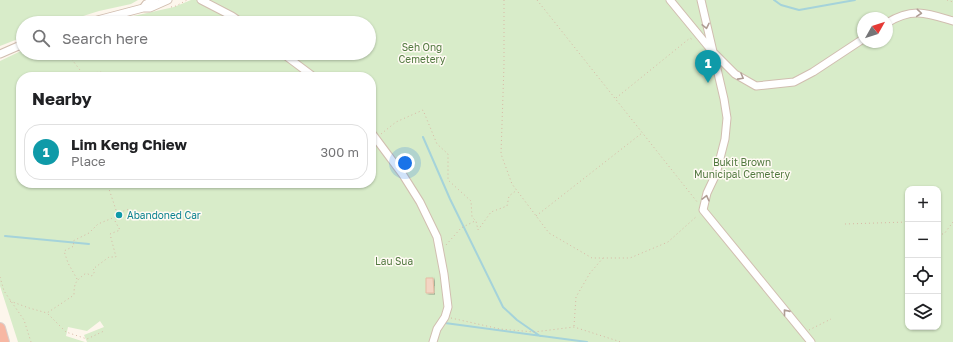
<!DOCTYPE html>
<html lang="en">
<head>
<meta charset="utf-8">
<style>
	:root { --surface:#fff; --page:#f6f6f6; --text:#202124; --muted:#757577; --line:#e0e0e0; --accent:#0f766e }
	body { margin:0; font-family:"Golos Text",sans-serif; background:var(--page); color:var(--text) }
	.controls { position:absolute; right:12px; bottom:12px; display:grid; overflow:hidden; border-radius:8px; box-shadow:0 1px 3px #0004 }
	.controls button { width:36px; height:36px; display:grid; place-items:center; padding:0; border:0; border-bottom:1px solid var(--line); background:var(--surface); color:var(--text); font:20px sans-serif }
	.compass { position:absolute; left:857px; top:12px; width:36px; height:36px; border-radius:50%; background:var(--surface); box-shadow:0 1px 3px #0004; rotate:51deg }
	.you { position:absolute; left:405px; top:163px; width:14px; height:14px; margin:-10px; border:3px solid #fff; border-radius:50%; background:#1a73e8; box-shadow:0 0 0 6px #1a73e833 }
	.badge { display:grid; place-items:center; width:26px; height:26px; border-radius:50%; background:var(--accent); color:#fff; font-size:13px; font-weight:700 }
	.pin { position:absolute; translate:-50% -33px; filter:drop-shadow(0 1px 2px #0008) }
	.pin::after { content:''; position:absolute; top:21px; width:14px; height:12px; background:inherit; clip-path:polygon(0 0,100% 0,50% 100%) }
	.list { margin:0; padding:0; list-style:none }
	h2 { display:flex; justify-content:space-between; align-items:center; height:52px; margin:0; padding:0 16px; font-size:17px }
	h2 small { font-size:13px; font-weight:400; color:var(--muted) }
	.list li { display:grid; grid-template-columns:26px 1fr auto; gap:12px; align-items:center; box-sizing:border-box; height:56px; margin:0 8px 8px; padding:0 8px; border:1px solid var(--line); border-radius:16px }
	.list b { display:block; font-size:15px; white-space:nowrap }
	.list p { margin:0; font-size:13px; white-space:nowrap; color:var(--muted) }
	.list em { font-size:13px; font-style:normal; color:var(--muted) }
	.icon { flex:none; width:22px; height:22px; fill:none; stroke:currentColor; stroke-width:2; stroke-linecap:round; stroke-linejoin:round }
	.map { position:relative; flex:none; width:953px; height:342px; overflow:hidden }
	.search { position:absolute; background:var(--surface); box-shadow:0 1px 3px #0004; left:16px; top:16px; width:360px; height:44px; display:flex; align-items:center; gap:10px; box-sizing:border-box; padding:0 14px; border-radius:22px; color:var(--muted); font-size:15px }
	.panel { position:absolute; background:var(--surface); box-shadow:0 1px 3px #0004; left:16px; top:72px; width:360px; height:116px; border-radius:16px }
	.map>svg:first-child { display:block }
	.green { fill:#d8ecc9; fill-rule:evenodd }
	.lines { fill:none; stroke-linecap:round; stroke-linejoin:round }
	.stream { stroke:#a5d3da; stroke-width:2 }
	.building { fill:#f3d5c3; stroke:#e6bba3; filter:url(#shadow) }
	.minor-casing { stroke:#d1beb0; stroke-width:9 }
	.highway-casing { stroke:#dad1cd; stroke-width:12 }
	.path { stroke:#d9b8a5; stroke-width:1; stroke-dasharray:1 3; stroke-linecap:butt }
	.minor { stroke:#fff; stroke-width:7 }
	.highway { stroke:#f7b7a3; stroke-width:10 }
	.oneway { stroke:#af9d94 }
	.culture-dot { fill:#0f9aa8; stroke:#fffaf3; stroke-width:1.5 }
	.labels { text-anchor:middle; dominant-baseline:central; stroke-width:3; stroke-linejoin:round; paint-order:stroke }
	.park-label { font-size:10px; fill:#537a41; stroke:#fffaf3 }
	.culture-label { font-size:10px; fill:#0d838f; stroke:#fffaf3; text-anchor:start }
</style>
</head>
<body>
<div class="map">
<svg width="953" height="342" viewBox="0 0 953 342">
	<defs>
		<filter id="shadow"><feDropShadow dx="2.5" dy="1.5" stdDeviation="1" flood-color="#0004"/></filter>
	</defs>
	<rect width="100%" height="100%" fill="#fdf6ec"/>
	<path class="green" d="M 0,0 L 138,0 L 131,4 L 99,11 L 61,23 L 23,23 L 23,37 L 0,46 Z
		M 191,0 L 953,0 L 953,342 L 87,342 L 84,335 L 104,327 L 100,321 L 87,331 L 68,327 L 66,336 L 85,342 L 18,342 L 0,286 L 0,61 L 23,50 L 23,53 L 369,53 L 369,23 L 102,23 L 174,7 ZM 863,18 L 887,18 L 887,42 L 863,42 ZM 21,77 L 371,77 L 371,183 L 21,183 ZM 908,189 L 938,189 L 938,327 L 908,327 Z"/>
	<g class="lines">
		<path class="stream" d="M 774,0 L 781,5 L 799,10 L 855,0
			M 423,137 L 450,199 L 503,307 L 517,320 L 540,336
			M 5,236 L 89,244
			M 445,323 L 587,342"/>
	</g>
	<path class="building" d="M 426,278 L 433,278 L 434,293 L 426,293 Z"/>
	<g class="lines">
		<defs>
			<path id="minor" d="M 201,0 L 232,16 L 242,23
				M 670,0 L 712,51 L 735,74 L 756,86 L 794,82 L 813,72 L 863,39
				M 701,0 L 724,99 L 727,118 L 725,139 L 716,174 L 707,193 L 703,210 L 811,342
				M 143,8 L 146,4 L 155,0
				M 86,23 L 143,8 L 150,8 L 168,0
				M 887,23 C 912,7 927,13 953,21
				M 282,53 L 314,77
				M 0,54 L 23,44
				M 371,132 L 403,175 L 420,202 L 437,237 L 444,274 L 448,307 L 445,317 L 437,329 L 433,342"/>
			<path id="highway" d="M 0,328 L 4,342"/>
		</defs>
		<use href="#minor" class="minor-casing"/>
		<use href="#highway" class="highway-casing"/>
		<path class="path" d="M 504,0 L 504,65 L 501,154 L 512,184 L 549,233 L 592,258 L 630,258 L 668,242 L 697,216
			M 537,0 L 698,203
			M 947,0 L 953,2
			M 171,7 L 176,6 L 187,0
			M 66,23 L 79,19
			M 67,53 L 83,74 L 101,72 L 108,77
			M 616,98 L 690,38 L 693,40
			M 381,134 L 396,122 L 423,110 L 437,144 L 448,154 L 448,180 L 471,201 L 472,217 L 476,221 L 478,230 L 491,212 L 507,206 L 509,196 L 517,190
			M 106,183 L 108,186 L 117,213
			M 536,216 L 642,133
			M 845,224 L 908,222
			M 938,234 L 944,234 L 953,222
			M 446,245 L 461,228 L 475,221
			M 0,277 L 4,291 L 24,320 L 31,342
			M 77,279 L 68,263 L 64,251 L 74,246 L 73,241 L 89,233 L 98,224 L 115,217
			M 10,301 L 29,308 L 47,313 L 74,295 C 74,282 76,281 86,273 L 92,276 L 95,271 L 93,269 L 109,257 L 116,257 L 110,234 L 120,230 L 115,221 L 117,213 L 130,209
			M 48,314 L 66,332 L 87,339 L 104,331
			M 451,318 L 500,329 L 534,332 L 574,327 L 621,342
			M 574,326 L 576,297 L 590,273 L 603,258
			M 809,330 L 831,319"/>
		<use href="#minor" class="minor"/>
		<use href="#highway" class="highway"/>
	</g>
	<defs><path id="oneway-chevron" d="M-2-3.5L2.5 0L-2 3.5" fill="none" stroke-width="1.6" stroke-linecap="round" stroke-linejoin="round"/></defs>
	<g class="oneway">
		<use href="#oneway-chevron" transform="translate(919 13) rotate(5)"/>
		<use href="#oneway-chevron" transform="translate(706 26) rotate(78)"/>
		<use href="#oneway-chevron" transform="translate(741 77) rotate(29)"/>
		<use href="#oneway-chevron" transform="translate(706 198) rotate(-76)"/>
		<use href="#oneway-chevron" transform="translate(786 312) rotate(-129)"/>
	</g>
	<circle class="culture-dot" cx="119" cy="215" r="4"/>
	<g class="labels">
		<g class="park-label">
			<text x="422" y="47">Seh Ong<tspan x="422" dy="12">Cemetery</tspan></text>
			<text x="742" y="162">Bukit Brown<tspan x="742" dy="12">Municipal Cemetery</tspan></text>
			<text x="394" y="261">Lau Sua</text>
		</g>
		<g class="culture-label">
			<text x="127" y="215">Abandoned Car</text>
		</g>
	</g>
</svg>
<div class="controls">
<button>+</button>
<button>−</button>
<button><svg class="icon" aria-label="locate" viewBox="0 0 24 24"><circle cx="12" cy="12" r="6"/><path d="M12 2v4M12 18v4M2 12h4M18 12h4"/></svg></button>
<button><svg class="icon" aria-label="layers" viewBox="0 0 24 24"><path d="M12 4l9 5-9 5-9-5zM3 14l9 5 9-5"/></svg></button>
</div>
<svg class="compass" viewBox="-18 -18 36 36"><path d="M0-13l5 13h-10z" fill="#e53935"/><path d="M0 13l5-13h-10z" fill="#757577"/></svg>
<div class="you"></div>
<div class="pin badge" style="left:708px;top:83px;background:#0f9aa8">1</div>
<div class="search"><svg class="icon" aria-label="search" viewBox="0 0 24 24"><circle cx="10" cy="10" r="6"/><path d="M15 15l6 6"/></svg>Search here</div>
<section class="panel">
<h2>Nearby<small></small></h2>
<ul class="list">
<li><span class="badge" style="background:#0f9aa8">1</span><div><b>Lim Keng Chiew</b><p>Place</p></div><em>300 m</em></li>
</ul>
</section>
</div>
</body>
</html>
